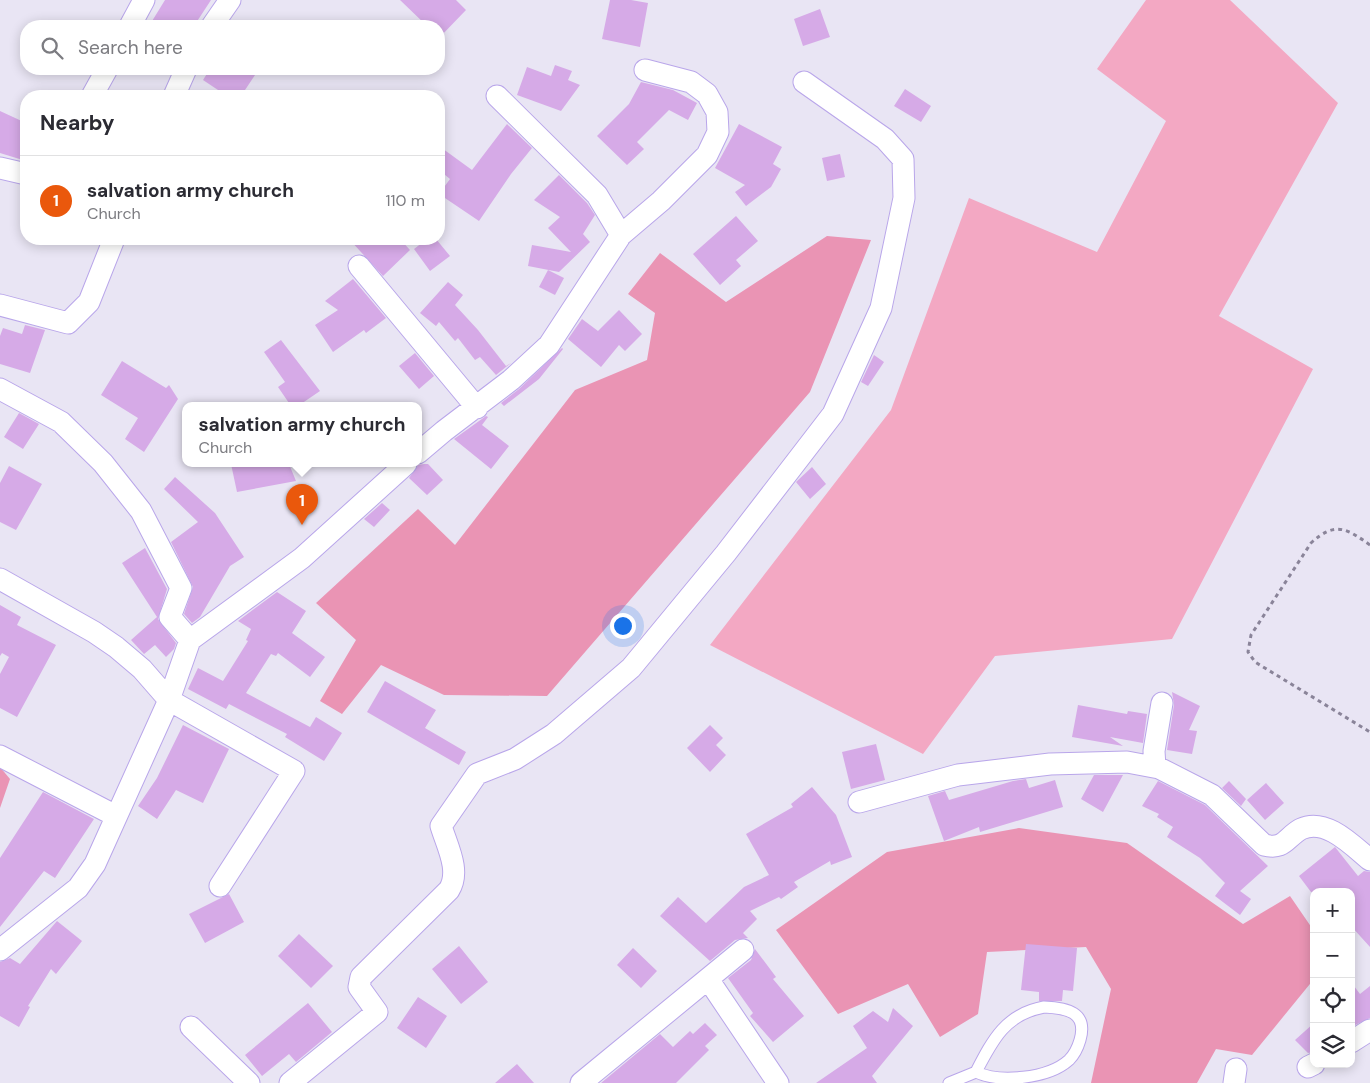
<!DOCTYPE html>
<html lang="en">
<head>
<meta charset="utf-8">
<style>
	:root { --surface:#fff; --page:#f2f2f3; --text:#2b2b33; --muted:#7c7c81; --line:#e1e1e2; --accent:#ea580c }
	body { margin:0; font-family:"DM Sans",sans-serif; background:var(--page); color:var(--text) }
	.controls { position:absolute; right:15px; bottom:15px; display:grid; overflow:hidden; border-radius:10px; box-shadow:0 2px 12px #0003 }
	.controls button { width:45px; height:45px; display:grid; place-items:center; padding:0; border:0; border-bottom:1px solid var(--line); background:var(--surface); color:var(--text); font:25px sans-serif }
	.you { position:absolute; left:622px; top:625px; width:18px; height:18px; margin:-12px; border:4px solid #fff; border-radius:50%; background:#1a73e8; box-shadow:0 0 0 8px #1a73e833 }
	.badge { display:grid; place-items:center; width:32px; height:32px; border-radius:50%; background:var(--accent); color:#fff; font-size:16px; font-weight:700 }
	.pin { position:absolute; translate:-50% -41px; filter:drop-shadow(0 1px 2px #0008) }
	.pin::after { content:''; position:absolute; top:26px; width:18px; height:15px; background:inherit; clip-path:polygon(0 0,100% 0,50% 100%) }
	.popup { position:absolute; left:182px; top:402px; width:240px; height:65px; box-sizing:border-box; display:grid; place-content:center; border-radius:10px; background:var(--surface); filter:drop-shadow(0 1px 4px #0005); font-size:16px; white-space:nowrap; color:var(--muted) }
	.popup b { font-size:19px; color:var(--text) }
	.popup::after { content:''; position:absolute; left:50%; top:100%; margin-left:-10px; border:10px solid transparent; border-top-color:var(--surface) }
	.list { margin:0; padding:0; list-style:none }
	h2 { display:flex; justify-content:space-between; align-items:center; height:65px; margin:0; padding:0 20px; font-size:21px }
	h2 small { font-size:16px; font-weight:400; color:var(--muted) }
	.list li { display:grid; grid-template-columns:32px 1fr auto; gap:15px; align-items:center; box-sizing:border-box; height:90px; padding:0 20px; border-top:1px solid var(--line) }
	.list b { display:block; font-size:19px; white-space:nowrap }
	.list p { margin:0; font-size:16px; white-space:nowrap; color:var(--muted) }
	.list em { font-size:16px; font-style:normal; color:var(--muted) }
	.icon { flex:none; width:28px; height:28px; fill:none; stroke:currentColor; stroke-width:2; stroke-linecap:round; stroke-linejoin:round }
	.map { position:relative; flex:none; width:1370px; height:1083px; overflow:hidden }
	.search { position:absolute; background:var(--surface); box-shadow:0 2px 12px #0003; left:20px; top:20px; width:425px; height:55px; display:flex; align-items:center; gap:12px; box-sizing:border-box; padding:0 18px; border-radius:20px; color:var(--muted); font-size:19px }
	.panel { position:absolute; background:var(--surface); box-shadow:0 2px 12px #0003; left:20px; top:90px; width:425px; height:155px; border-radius:20px }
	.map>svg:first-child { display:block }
	.green { fill:#f3a8c3 }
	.forest { fill:#ea94b4 }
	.building { fill:#d6aae7 }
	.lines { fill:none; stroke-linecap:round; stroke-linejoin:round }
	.service-casing { stroke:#b9a6ea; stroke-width:13 }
	.minor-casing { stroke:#b9a6ea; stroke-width:23 }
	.path { stroke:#8a8499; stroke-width:3; stroke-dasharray:4 4; stroke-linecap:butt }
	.service { stroke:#fff; stroke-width:11 }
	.minor { stroke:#fff; stroke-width:21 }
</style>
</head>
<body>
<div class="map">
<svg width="1370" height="1083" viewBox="0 0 1370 1083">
	<rect width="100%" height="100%" fill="#e9e5f4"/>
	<path class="green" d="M 1146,0 L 1230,0 L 1338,103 L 1219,316 L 1313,369 L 1172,639 L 995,656 L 923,754 L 710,645 L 891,410 L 969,198 L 1097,252 L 1166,121 L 1097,69 Z"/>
	<path class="forest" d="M 827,236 L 871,240 L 810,392 L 547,696 L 444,695 L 381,665 L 342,714 L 320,701 L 356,640 L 316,603 L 418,509 L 455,545 L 575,390 L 647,360 L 655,313 L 628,294 L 660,253 L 726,302 Z
		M 0,767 L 10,779 L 0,808 Z
		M 1019,828 L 1127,843 L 1243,924 L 1290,896 L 1314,931 L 1314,979 L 1252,1055 L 1216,1049 L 1197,1083 L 1091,1083 L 1111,989 L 1086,947 L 987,952 L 978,1014 L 940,1037 L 908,984 L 838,1014 L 776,930 L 887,852 Z"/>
	<path class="building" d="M 165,0 L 211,0 L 194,26 L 149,26 Z
		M 400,0 L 456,0 L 466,10 L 439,38 L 439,26 L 427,26 Z
		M 610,0 L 631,0 L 648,3 L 640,47 L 602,39 Z
		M 820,9 L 830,37 L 803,46 L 794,19 Z
		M 555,65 L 572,71 L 568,80 L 580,85 L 561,111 L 517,95 L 527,67 L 551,76 Z
		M 210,69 L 259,69 L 241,96 L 227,96 L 203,80 Z
		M 641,82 L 673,90 L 697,103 L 688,120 L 669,110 L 637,142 L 644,149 L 627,165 L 597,136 L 629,104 Z
		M 905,89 L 931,106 L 921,122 L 894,106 Z
		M 0,111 L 26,123 L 26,161 L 0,153 Z
		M 507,124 L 532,148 L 511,174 L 479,221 L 439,194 L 450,179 L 439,170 L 439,146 L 472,170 Z
		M 739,124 L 782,147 L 773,164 L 781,169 L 771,187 L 746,206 L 735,192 L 745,185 L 715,168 Z
		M 840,154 L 845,177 L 827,181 L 822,158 Z
		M 559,175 L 587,203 L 595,215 L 583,234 L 590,242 L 559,272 L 528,266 L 532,245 L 571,252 L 548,228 L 560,217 L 534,200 Z
		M 736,216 L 758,241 L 736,260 L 741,266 L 720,285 L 693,254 Z
		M 349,239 L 400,239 L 410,250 L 383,276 Z
		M 427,239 L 436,239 L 450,256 L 430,271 L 414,249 Z
		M 548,270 L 564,278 L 555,295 L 539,287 Z
		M 353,279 L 386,318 L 366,333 L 364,330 L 333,352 L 315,325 L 338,310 L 325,301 Z
		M 448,282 L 463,295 L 455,305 L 478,330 L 506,366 L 511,363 L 496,375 L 480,357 L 475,360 L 458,338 L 455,341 L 439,322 L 436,326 L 420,313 Z
		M 619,310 L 642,334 L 625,351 L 619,345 L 601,367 L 568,339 L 582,319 L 598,331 Z
		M 25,325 L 45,330 L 30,373 L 0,364 L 0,336 L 3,328 L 22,334 Z
		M 281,340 L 320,391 L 298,406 L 291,406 L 278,387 L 285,382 L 264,352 Z
		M 562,348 L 563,349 L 539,379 L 504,406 L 501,403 L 519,389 Z
		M 415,353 L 434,376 L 419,389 L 399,366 Z
		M 874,355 L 884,362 L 868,386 L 861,382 Z
		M 122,361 L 166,388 L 169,385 L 178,399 L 144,452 L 125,439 L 138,418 L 101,395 Z
		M 19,413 L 39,424 L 23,449 L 4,437 Z
		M 486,416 L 488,417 L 482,425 L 509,446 L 491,469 L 454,439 Z
		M 231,464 L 289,464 L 296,481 L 237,492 Z
		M 424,464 L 428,464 L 443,480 L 427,495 L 409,478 L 418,465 Z
		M 9,466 L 42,484 L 16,530 L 0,522 L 0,483 Z
		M 812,467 L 826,484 L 810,499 L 796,482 Z
		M 175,477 L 215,513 L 244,557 L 230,566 L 200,617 L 192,623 L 184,614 L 193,587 L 171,542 L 198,522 L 164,489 Z
		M 382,503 L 390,510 L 374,527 L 364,519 Z
		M 145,548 L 167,589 L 158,619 L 176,643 L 174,649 L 166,657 L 155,645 L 144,654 L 131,640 L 157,617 L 122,563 Z
		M 277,592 L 306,611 L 292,633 L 325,657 L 310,677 L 278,653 L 276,656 L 271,654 L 246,693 L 310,727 L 316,717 L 342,733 L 324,761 L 285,737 L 287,734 L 229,704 L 226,709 L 188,689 L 198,668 L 223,681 L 248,641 L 246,640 L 251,629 L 238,621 Z
		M 0,605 L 21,617 L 17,625 L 56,645 L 17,717 L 0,708 L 0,674 L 9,657 L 2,653 L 0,656 Z
		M 385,681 L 436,710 L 425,728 L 466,752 L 459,765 L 367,712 Z
		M 1172,692 L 1200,706 L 1189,730 L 1197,731 L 1192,754 L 1167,750 L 1174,705 Z
		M 1078,705 L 1127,714 L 1128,711 L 1147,714 L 1143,743 L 1110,737 L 1123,746 L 1072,737 Z
		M 183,725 L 229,749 L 203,803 L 176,790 L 157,819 L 138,806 L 157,778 Z
		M 710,725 L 723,738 L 716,745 L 726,755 L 710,772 L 687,748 Z
		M 876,744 L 885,780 L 851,789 L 842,752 Z
		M 1094,775 L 1123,775 L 1103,812 L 1081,799 Z
		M 1026,779 L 1029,788 L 1055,780 L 1063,807 L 980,832 L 979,827 L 944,841 L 928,796 L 945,791 L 949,800 L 1013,781 Z
		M 1158,781 L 1205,805 L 1268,866 L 1240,891 L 1251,899 L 1240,915 L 1215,896 L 1225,883 L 1200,858 L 1167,837 L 1173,827 L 1157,817 L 1159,814 L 1142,806 Z
		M 1229,781 L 1246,799 L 1241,806 L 1222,788 Z
		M 1266,783 L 1284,803 L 1265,820 L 1247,800 Z
		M 812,787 L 836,815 L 852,857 L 831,865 L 830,861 L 794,882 L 798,887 L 781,899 L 779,897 L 750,911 L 757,919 L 743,933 L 748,938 L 735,940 L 710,961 L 660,916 L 678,897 L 706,923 L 744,887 L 769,875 L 746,834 L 793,807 L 791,804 Z
		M 43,792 L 94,819 L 55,878 L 44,871 L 0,927 L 0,858 Z
		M 1335,847 L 1358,876 L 1364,871 L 1370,872 L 1370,947 L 1351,926 L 1351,892 L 1311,892 L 1299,876 Z
		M 229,894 L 244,922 L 205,943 L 189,914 Z
		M 57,921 L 82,941 L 56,974 L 51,969 L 28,1006 L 30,1007 L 19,1027 L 0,1016 L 0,962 L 10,958 L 20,964 Z
		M 299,934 L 333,966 L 311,988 L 278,956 Z
		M 1026,944 L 1077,948 L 1073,991 L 1063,990 L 1062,1001 L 1039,1001 L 1039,992 L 1021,990 Z
		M 459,946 L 488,982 L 461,1004 L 432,969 Z
		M 633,948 L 657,971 L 641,988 L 617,965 Z
		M 755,949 L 776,977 L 773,979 L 804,1016 L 773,1042 L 750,1016 L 753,1013 L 728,978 L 751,960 Z
		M 1351,982 L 1360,994 L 1370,986 L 1370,1018 L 1351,1027 Z
		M 418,997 L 447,1016 L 426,1048 L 397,1028 Z
		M 308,1003 L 332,1032 L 296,1062 L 289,1054 L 262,1076 L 245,1055 Z
		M 893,1008 L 913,1026 L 872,1076 L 877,1083 L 816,1083 L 867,1048 L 853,1026 L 873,1011 L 888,1022 Z
		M 705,1023 L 717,1035 L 705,1046 L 709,1050 L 676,1083 L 601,1083 L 660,1034 L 673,1047 L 690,1031 L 693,1034 Z
		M 1314,1023 L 1314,1052 L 1308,1053 L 1295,1040 Z
		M 517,1064 L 534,1083 L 495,1083 Z"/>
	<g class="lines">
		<defs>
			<path id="service" d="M 1044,1007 C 1067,1008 1088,1012 1080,1040 C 1078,1047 1074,1055 1069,1060 C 1048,1079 999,1083 976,1072 C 993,1039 1006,1014 1044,1007 Z
				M 949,1083 L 976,1072"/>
			<path id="minor" d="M 130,26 L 144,0
				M 212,26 L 230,0
				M 92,96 L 107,69
				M 174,96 L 186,69
				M 497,96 L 597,195 L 621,235
				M 0,168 L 26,174
				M 359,266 L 477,408
				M 0,305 L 68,323 L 89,302 L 114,239
				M 0,389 L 61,422 L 103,463 L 141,511 L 181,588 L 170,617 L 190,640 L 169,700 L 95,864 L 78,888 L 0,950
				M 418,453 L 444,431 L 511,380 L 549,345 L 621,235 L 661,201 L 707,155 L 718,132 L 717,112 L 707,94 L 691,82 L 645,70
				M 0,579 L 94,632 L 116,647 L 142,669 L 169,700 L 294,771 L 220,886
				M 190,640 L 302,558 L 406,464
				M 0,756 L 116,816
				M 1155,767 L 1154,751 L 1162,703
				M 859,802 L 958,775 L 1050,764 L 1127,762 L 1159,768 L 1212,795 L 1264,845 C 1285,850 1285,838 1301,829 C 1326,817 1353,846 1370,860
				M 708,979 L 778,1083
				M 191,1027 L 249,1083
				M 1351,1042 L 1370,1030
				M 1308,1067 L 1314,1064
				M 290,1083 L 377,1012 L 359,987 L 361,977 L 449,890 C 461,871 447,846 441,826 L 477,774 L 515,759 L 554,734 L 631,668 L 726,553 L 833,414 L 881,308 L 904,198 L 903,159 L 885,139 L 804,82
				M 581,1083 L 743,950
				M 1234,1083 L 1236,1069"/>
		</defs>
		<use href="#service" class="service-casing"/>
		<use href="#minor" class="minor-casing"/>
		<path class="path" d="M 1370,545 C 1346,528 1335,521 1311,543 L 1251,635 L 1248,652 L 1255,662 L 1370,732"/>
		<use href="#service" class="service"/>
		<use href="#minor" class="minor"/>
	</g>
</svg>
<div class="controls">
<button>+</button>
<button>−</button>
<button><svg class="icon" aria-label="locate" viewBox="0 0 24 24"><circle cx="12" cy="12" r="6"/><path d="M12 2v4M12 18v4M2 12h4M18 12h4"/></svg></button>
<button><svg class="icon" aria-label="layers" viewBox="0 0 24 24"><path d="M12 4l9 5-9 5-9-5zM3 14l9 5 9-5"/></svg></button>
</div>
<div class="you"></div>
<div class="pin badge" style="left:302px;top:525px">1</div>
<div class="popup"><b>salvation army church</b>Church</div>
<div class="search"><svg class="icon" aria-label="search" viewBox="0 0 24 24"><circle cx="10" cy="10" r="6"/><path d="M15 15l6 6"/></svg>Search here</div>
<section class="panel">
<h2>Nearby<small></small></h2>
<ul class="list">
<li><span class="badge">1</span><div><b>salvation army church</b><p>Church</p></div><em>110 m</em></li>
</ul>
</section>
</div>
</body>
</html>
